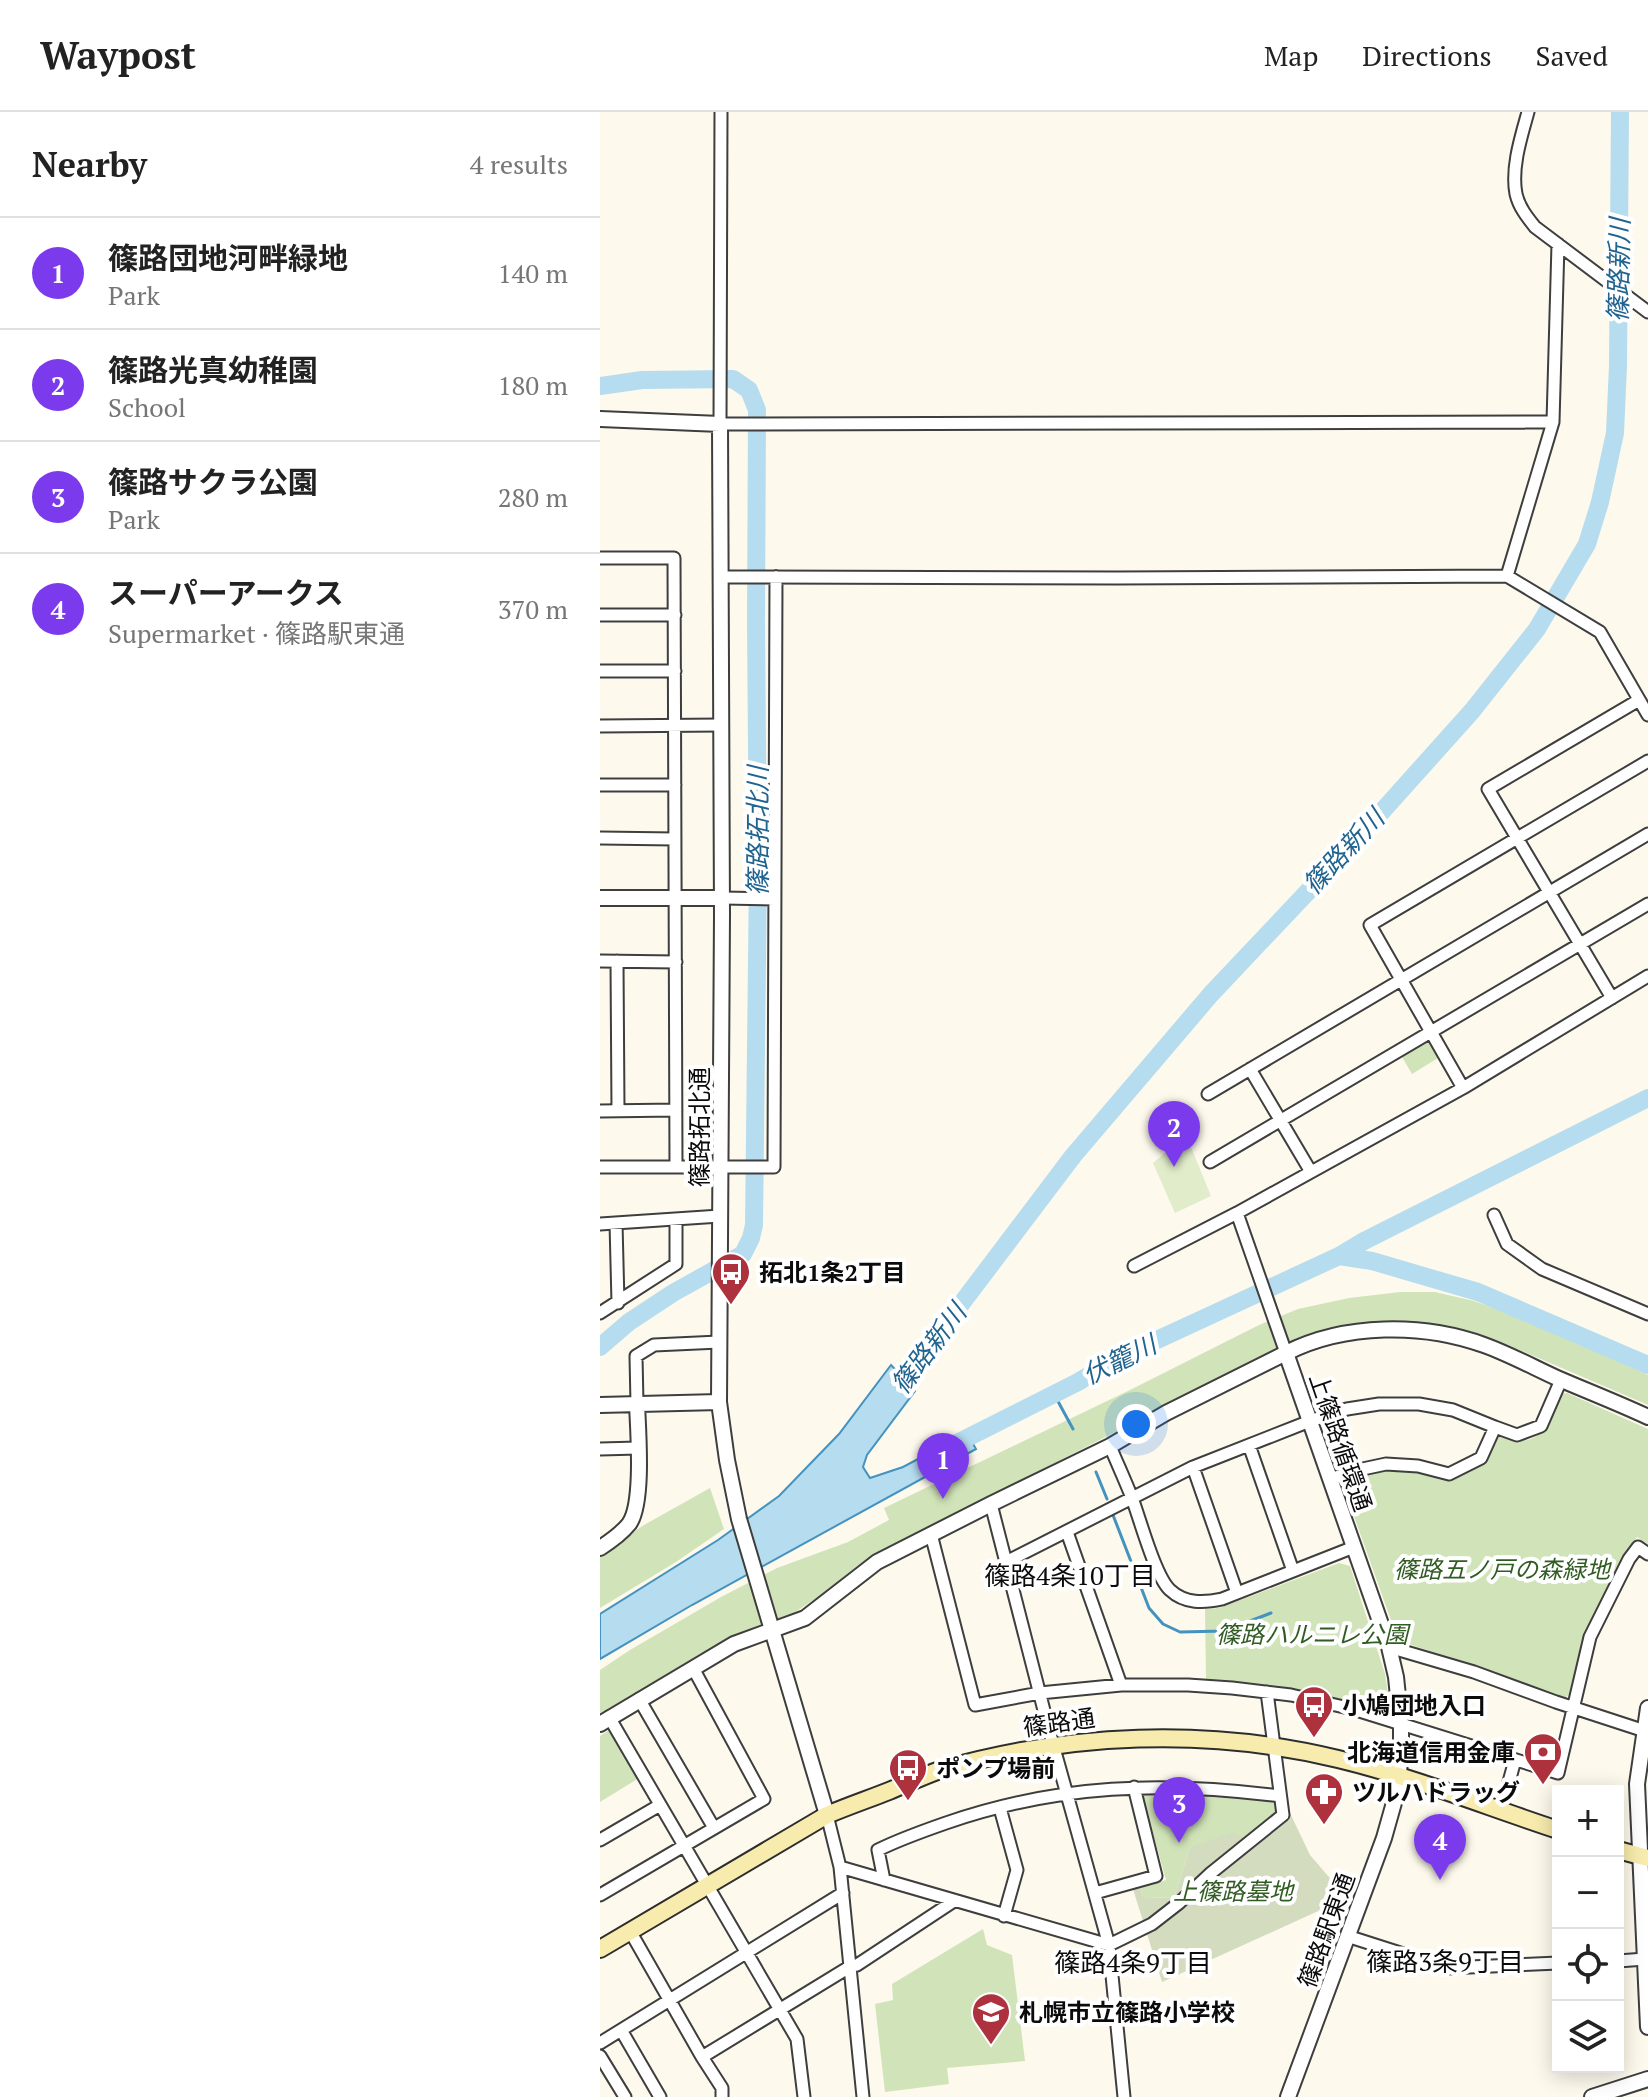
<!DOCTYPE html>
<html lang="en">
<head>
<meta charset="utf-8">
<style>
	:root { --surface:#fff; --page:#f6f6f6; --text:#222; --muted:#767676; --line:#e0e0e0; --accent:#7c3aed }
	body { margin:0; font-family:"PT Serif","Noto Sans JP",serif; background:var(--page); color:var(--text) }
	.controls { position:absolute; right:24px; bottom:24px; display:grid; overflow:hidden; border-radius:0px; box-shadow:0 4px 20px #0003 }
	.controls button { width:72px; height:72px; display:grid; place-items:center; padding:0; border:0; border-bottom:2px solid var(--line); background:var(--surface); color:var(--text); font:40px sans-serif }
	.you { position:absolute; left:536px; top:1312px; width:28px; height:28px; margin:-20px; border:6px solid #fff; border-radius:50%; background:#1a73e8; box-shadow:0 0 0 12px #1a73e833 }
	.badge { display:grid; place-items:center; width:52px; height:52px; border-radius:50%; background:var(--accent); color:#fff; font-size:26px; font-weight:700 }
	.pin { position:absolute; translate:-50% -66px; filter:drop-shadow(0 2px 4px #0008) }
	.pin::after { content:''; position:absolute; top:42px; width:28px; height:24px; background:inherit; clip-path:polygon(0 0,100% 0,50% 100%) }
	.list { margin:0; padding:0; list-style:none }
	h2 { display:flex; justify-content:space-between; align-items:center; height:104px; margin:0; padding:0 32px; font-size:34px }
	h2 small { font-size:26px; font-weight:400; color:var(--muted) }
	.list li { display:grid; grid-template-columns:52px 1fr auto; gap:24px; align-items:center; box-sizing:border-box; height:112px; padding:0 32px; border-top:2px solid var(--line) }
	.list b { display:block; font-size:30px; white-space:nowrap }
	.list p { margin:0; font-size:26px; white-space:nowrap; color:var(--muted) }
	.list em { font-size:26px; font-style:normal; color:var(--muted) }
	.icon { flex:none; width:44px; height:44px; fill:none; stroke:currentColor; stroke-width:2; stroke-linecap:round; stroke-linejoin:round }
	.map { position:relative; flex:none; width:1048px; height:1985px; overflow:hidden }
	header { display:flex; align-items:center; gap:48px; box-sizing:border-box; height:112px; padding:0 40px; background:var(--surface); border-bottom:2px solid var(--line) }
	header strong { font-size:38px }
	nav { display:flex; gap:44px; margin-inline-start:auto; font-size:28px }
	main { display:flex }
	aside { flex:1; background:var(--surface) }
	.map>svg:first-child { display:block }
	.green { fill:#d1e4b9 }
	.cemetery { fill:#d4dcc0 }
	.pitch { fill:#e1ecca }
	.water { fill:#b6dcef; stroke:#4492bf; stroke-width:2 }
	.lines { fill:none; stroke-linecap:round; stroke-linejoin:round }
	.stream { stroke:#4492bf; stroke-width:3 }
	.river { stroke:#b6dcef; stroke-width:18 }
	.minor-casing { stroke:#3e3e3e; stroke-width:15 }
	.tertiary-casing { stroke:#3e3e3e; stroke-width:18 }
	.secondary-casing { stroke:#2d2d2d; stroke-width:20 }
	.minor { stroke:#fff; stroke-width:11 }
	.tertiary { stroke:#fff; stroke-width:14 }
	.secondary { stroke:#f7ecad; stroke-width:16 }
	.labels { text-anchor:middle; dominant-baseline:central; stroke-width:8; stroke-linejoin:round; paint-order:stroke }
	.street-label { font-size:24px; fill:#0b0b0b; stroke:#fff }
	.poi-label { font-size:24px; font-weight:bold; fill:#0b0b0b; stroke:#fff; text-anchor:start }
	.park-label { font-size:24px; font-style:italic; fill:#315c23; stroke:#fff }
	.water-label { font-size:26px; font-style:italic; fill:#226490; stroke:#fff }
	.neighbourhood-label { font-size:26px; fill:#0b0b0b; stroke:#fff }
</style>
</head>
<body>
<header>
<strong>Waypost</strong>
<nav><a>Map</a><a>Directions</a><a>Saved</a></nav>
</header>
<main>
<aside>
<h2>Nearby<small>4 results</small></h2>
<ul class="list">
<li><span class="badge">1</span><div><b>篠路団地河畔緑地</b><p>Park</p></div><em>140 m</em></li>
<li><span class="badge">2</span><div><b>篠路光真幼稚園</b><p>School</p></div><em>180 m</em></li>
<li><span class="badge">3</span><div><b>篠路サクラ公園</b><p>Park</p></div><em>280 m</em></li>
<li><span class="badge">4</span><div><b>スーパーアークス</b><p>Supermarket · 篠路駅東通</p></div><em>370 m</em></li>
</ul>
</aside>
<div class="map">
<svg width="1048" height="1985" viewBox="0 0 1048 1985">
	<rect width="100%" height="100%" fill="#fdf9ec"/>
	<path class="green" d="M 830,928 L 838,946 L 812,962 L 802,945 Z
		M 800,1180 L 835,1180 L 874,1189 L 932,1210 L 1009,1244 L 1048,1263 L 1048,1293 L 908,1233 L 863,1218 L 824,1211 L 767,1211 L 704,1225 L 658,1247 L 298,1431 L 258,1453 L 220,1484 L 195,1500 L 155,1516 L 101,1541 L 0,1603 L 0,1558 L 30,1538 L 121,1485 L 177,1456 L 248,1430 L 289,1408 L 284,1396 L 530,1278 L 659,1213 L 698,1197 L 749,1186 Z
		M 967,1281 L 1048,1317 L 1048,1432 L 1037,1425 L 1009,1471 L 991,1508 L 982,1529 L 969,1583 L 963,1587 L 798,1528 L 744,1376 L 748,1368 L 782,1360 L 805,1358 L 849,1367 L 870,1360 L 888,1346 L 899,1324 C 940,1340 948,1313 962,1282 Z
		M 110,1376 L 124,1417 L 76,1450 L 0,1496 L 0,1442 L 44,1413 Z
		M 739,1451 L 750,1454 L 785,1562 L 790,1595 L 783,1599 L 690,1577 L 606,1567 L 605,1497 L 619,1496 Z
		M 9,1618 L 39,1666 L 0,1690 L 0,1624 Z
		M 546,1681 L 595,1681 L 672,1688 L 676,1691 L 676,1702 L 646,1727 L 590,1735 L 574,1786 L 543,1785 L 540,1776 L 566,1768 L 543,1685 Z
		M 383,1817 L 387,1833 L 412,1843 L 425,1949 L 347,1956 L 349,1972 L 285,1980 L 275,1892 L 293,1888 L 292,1872 Z"/>
	<path class="cemetery" d="M 690,1701 L 710,1743 L 747,1786 L 562,1870 L 533,1777 L 540,1776 L 543,1785 L 574,1786 L 590,1735 L 633,1720 L 647,1727 L 676,1702 Z"/>
	<path class="pitch" d="M 586,1023 L 611,1084 L 575,1101 L 553,1051 Z"/>
	<path class="water" d="M 291,1253 L 315,1279 L 267,1343 L 263,1355 L 270,1366 L 303,1355 L 367,1321 L 376,1337 L 92,1493 L 0,1547 L 0,1502 L 118,1428 L 179,1384 L 239,1322 Z"/>
	<g class="lines">
		<path class="stream" d="M 454,1282 L 473,1317
			M 496,1360 L 507,1387
			M 513,1403 L 549,1496 L 563,1512 L 580,1520 L 624,1519 L 671,1501"/>
		<path class="river" d="M 0,274 L 42,268 L 133,267 L 149,278 L 157,298 L 156,510 L 158,760 L 154,1113 L 151,1126 L 143,1142 L 73,1181 L 29,1210 L 0,1235
			M 739,1144 L 772,1149 L 878,1180 L 1048,1253
			M 290,1286 L 473,1044 L 611,882 L 751,734 L 872,599 L 937,517 L 987,432 L 1000,390 L 1015,321 L 1018,254 L 1020,0
			M 349,1335 L 478,1270 L 518,1246 L 739,1144 L 764,1129 L 1048,986"/>
		<defs>
			<path id="minor" d="M 121,0 L 120,312 L 953,310
				M 928,0 C 921,25 911,56 916,82 C 919,95 927,105 935,115 L 1048,200
				M 0,446 L 74,446 L 76,1055
				M 907,464 L 953,310 L 958,132
				M 122,465 L 518,466 L 907,464 L 1000,520 L 1048,603
				M 0,503 L 75,503
				M 0,559 L 75,559
				M 0,614 L 122,613
				M 0,673 L 75,673
				M 0,726 L 75,727
				M 122,786 L 175,787
				M 0,849 L 76,850
				M 17,849 L 18,998
				M 1012,886 L 888,677 L 1039,588
				M 650,957 L 711,1060
				M 863,976 L 770,813 L 1048,649
				M 608,982 L 1048,722
				M 0,999 L 76,998
				M 610,1050 L 1048,792
				M 0,1055 L 174,1055 L 176,465
				M 637,1101 L 686,1241
				M 894,1103 L 907,1132 L 942,1157 L 1048,1202
				M 16,1111 L 18,1191
				M 0,1112 L 120,1104
				M 534,1154 L 637,1101 L 863,976 L 1048,864
				M 0,1201 L 76,1152 L 76,1107
				M 37,1292 L 36,1244 L 54,1233 L 119,1230
				M 649,1333 L 693,1459
				M 510,1334 C 517,1351 525,1368 532,1386 C 540,1407 555,1464 570,1478 C 585,1492 604,1491 622,1487 L 754,1435
				M 0,1337 L 38,1336
				M 593,1355 L 637,1481
				M 730,1367 L 758,1358 L 786,1352 L 818,1354 L 849,1362 L 881,1346 L 895,1315 L 917,1323 L 941,1314 L 961,1268
				M 391,1392 L 449,1618 L 509,1833 L 524,1985
				M 467,1420 L 521,1573
				M 331,1422 L 375,1593 L 440,1581 L 521,1573 L 588,1573 L 632,1576 L 691,1583 L 753,1597 L 958,1661 L 990,1525 L 1029,1447 L 1038,1435 L 1048,1442
				M 406,1450 L 593,1355 L 710,1309 L 747,1297 L 779,1292 L 819,1292 L 853,1298 L 895,1315
				M 789,1535 L 874,1560 L 956,1590 L 1048,1620
				M 39,1587 L 114,1716
				M 9,1605 L 197,1927 L 204,1985
				M 400,1696 L 417,1758 L 404,1804
				M 901,1699 L 915,1648
				M 227,1703 L 240,1755 L 263,1985
				M 0,1728 L 60,1693
				M 240,1755 L 509,1833 L 552,1812 L 579,1791 L 611,1761 L 683,1703 L 667,1580
				M 284,1768 L 278,1738 C 300,1727 323,1719 346,1711 C 459,1672 563,1669 680,1684
				M 495,1781 L 556,1764 L 534,1675
				M 0,1783 L 164,1687 L 93,1556
				M 30,1819 L 102,1945 L 251,1854 L 257,1853 L 354,1789
				M 747,1824 L 847,1856 L 958,1851
				M 1018,1849 L 1045,1847
				M 21,1918 L 60,1985
				M 0,1931 L 243,1781
				M 0,1944 L 25,1985
				M 102,1945 L 122,1976 L 122,1985"/>
			<path id="tertiary" d="M 0,307 L 120,312 L 122,802 L 119,1290 L 127,1348 L 139,1407 L 227,1703
				M 0,786 L 122,786
				M 0,1293 L 119,1290
				M 0,1436 C 11,1429 21,1422 29,1412 C 44,1392 38,1318 37,1292
				M 1048,1596 L 1037,1672 L 1048,1915
				M 0,1612 L 134,1532 L 205,1506 L 277,1450 L 391,1392 L 510,1334 L 566,1301 L 686,1241
				M 688,1985 L 784,1726 L 797,1680 L 801,1640 L 801,1613 L 796,1565 L 789,1535 L 686,1241 C 745,1211 823,1211 884,1233 C 909,1242 933,1255 957,1266 C 987,1279 1018,1291 1048,1305
				M 992,1985 L 1048,1967"/>
			<path id="secondary" d="M 1018,1738 L 1048,1746
				M 0,1837 L 227,1703 C 248,1694 269,1687 289,1679 C 306,1672 323,1664 340,1658 C 469,1621 607,1615 738,1647 C 813,1665 885,1694 958,1718"/>
		</defs>
		<use href="#minor" class="minor-casing"/>
		<use href="#tertiary" class="tertiary-casing"/>
		<use href="#secondary" class="secondary-casing"/>
		<use href="#minor" class="minor"/>
		<use href="#tertiary" class="tertiary"/>
		<use href="#secondary" class="secondary"/>
	</g>
	<defs>
		<symbol id="bus-pin" viewBox="-11 -11 22 30"><path d="M0 17L-7.5 6A9.5 9.5 0 1 1 7.5 6Z" fill="#ad323d" stroke="#fff"/><path d="M-5-6H5V4H4V6H2V4H-2V6H-4V4H-5ZM-3.5-4V0h7V-4ZM-3.5 1.2v1.5H-2V1.2ZM2 1.2v1.5H3.5V1.2Z" fill="#fff"/></symbol>
		<symbol id="bank-pin" viewBox="-11 -11 22 30"><path d="M0 17L-7.5 6A9.5 9.5 0 1 1 7.5 6Z" fill="#ad323d" stroke="#fff"/><path d="M-6-4H6V4H-6ZM0-2.3a2.3 2.3 0 1 0 0 4.6a2.3 2.3 0 1 0 0-4.6Z" fill="#fff"/></symbol>
		<symbol id="pharmacy-pin" viewBox="-11 -11 22 30"><path d="M0 17L-7.5 6A9.5 9.5 0 1 1 7.5 6Z" fill="#ad323d" stroke="#fff"/><path d="M-2-6h4v4h4v4h-4v4h-4v-4h-4v-4h4Z" fill="#fff"/></symbol>
		<symbol id="school-pin" viewBox="-11 -11 22 30"><path d="M0 17L-7.5 6A9.5 9.5 0 1 1 7.5 6Z" fill="#ad323d" stroke="#fff"/><path d="M0-5L7-2L0 1L-7-2ZM-4 1L0 2.5L4 1V4Q0 6-4 4Z" fill="#fff"/></symbol>
	</defs>
	<g fill-rule="evenodd">
		<use href="#bus-pin" x="109" y="1138" width="44" height="60"/>
		<use href="#bus-pin" x="692" y="1571" width="44" height="60"/>
		<use href="#bank-pin" x="921" y="1618" width="44" height="60"/>
		<use href="#bus-pin" x="286" y="1634" width="44" height="60"/>
		<use href="#pharmacy-pin" x="702" y="1658" width="44" height="60"/>
		<use href="#school-pin" x="369" y="1878" width="44" height="60"/>
	</g>
	<g class="labels">
		<g class="street-label">
			<text transform="translate(99 1015) rotate(-90)">篠路拓北通</text>
			<text transform="translate(741 1330) rotate(71)">上篠路循環通</text>
			<text transform="translate(459 1610) rotate(-8)">篠路通</text>
			<text transform="translate(726 1818) rotate(-70)">篠路駅東通</text>
		</g>
		<g class="poi-label">
			<text x="159" y="1160">拓北1条2丁目</text>
			<text x="742" y="1593">小鳩団地入口</text>
			<text x="915" y="1640" text-anchor="end">北海道信用金庫</text>
			<text x="336" y="1656">ポンプ場前</text>
			<text x="752" y="1680">ツルハドラッグ</text>
			<text x="419" y="1900">札幌市立篠路小学校</text>
		</g>
		<g class="park-label">
			<text x="902" y="1457">篠路五ノ戸の森緑地</text>
			<text x="712" y="1522">篠路ハルニレ公園</text>
			<text x="633" y="1779">上篠路墓地</text>
		</g>
		<g class="water-label">
			<text transform="translate(1018 158) rotate(-89)">篠路新川</text>
			<text transform="translate(157 719) rotate(-90)">篠路拓北川</text>
			<text transform="translate(743 739) rotate(-47)">篠路新川</text>
			<text transform="translate(328 1236) rotate(-53)">篠路新川</text>
			<text transform="translate(519 1247) rotate(-26)">伏籠川</text>
		</g>
		<g class="neighbourhood-label">
			<text x="470" y="1463">篠路4条10丁目</text>
			<text x="845" y="1849">篠路3条9丁目</text>
			<text x="533" y="1850">篠路4条9丁目</text>
		</g>
	</g>
</svg>
<div class="controls">
<button>+</button>
<button>−</button>
<button><svg class="icon" aria-label="locate" viewBox="0 0 24 24"><circle cx="12" cy="12" r="6"/><path d="M12 2v4M12 18v4M2 12h4M18 12h4"/></svg></button>
<button><svg class="icon" aria-label="layers" viewBox="0 0 24 24"><path d="M12 4l9 5-9 5-9-5zM3 14l9 5 9-5"/></svg></button>
</div>
<div class="you"></div>
<div class="pin badge" style="left:343px;top:1387px">1</div>
<div class="pin badge" style="left:574px;top:1055px">2</div>
<div class="pin badge" style="left:579px;top:1731px">3</div>
<div class="pin badge" style="left:840px;top:1768px">4</div>
</div>
</main>
</body>
</html>
